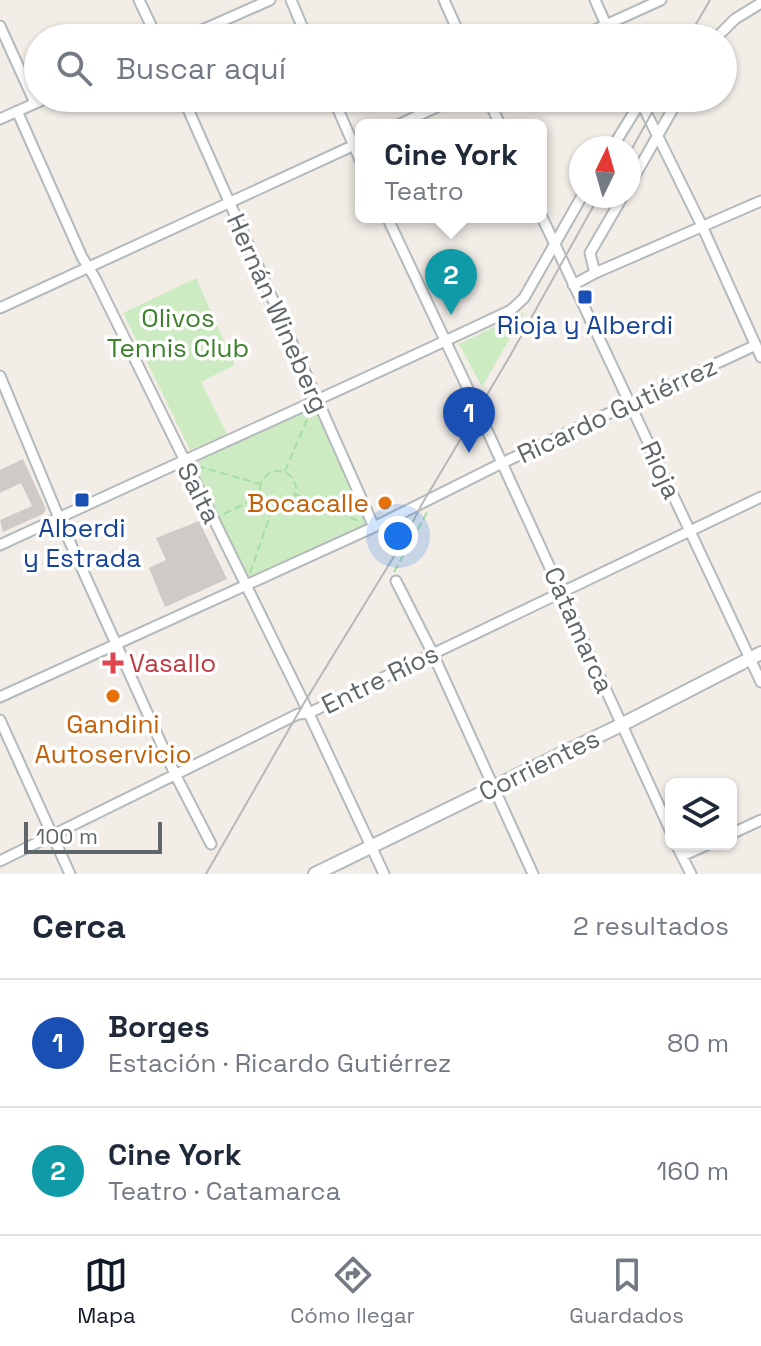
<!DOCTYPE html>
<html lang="es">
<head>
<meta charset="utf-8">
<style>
	:root { --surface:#fff; --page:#f6f6f7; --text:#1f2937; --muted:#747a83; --line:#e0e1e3; --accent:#111827 }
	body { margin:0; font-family:"Space Grotesk",sans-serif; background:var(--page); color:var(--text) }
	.controls { position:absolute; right:24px; bottom:24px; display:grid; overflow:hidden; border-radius:12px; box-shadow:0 2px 6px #0004 }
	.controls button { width:72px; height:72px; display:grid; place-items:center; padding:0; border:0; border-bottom:2px solid var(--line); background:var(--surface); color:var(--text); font:40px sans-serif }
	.compass { position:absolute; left:569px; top:136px; width:72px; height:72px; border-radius:50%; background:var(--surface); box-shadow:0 2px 6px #0004; rotate:5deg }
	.scale { position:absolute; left:24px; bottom:20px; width:138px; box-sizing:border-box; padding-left:8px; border:4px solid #5e6669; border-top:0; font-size:22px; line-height:28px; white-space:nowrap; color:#5e6669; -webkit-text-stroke:6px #fff; paint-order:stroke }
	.you { position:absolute; left:398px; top:536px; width:28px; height:28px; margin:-20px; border:6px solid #fff; border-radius:50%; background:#1a73e8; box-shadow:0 0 0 12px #1a73e833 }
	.badge { display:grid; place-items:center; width:52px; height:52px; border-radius:50%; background:var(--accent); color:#fff; font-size:26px; font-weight:700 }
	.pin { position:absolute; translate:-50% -66px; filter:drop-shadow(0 2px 4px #0008) }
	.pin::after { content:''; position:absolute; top:42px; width:28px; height:24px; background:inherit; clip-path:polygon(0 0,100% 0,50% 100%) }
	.popup { position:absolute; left:355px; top:119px; width:192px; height:104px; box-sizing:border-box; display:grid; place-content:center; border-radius:12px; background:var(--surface); filter:drop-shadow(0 2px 6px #0005); font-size:26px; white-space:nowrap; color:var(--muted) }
	.popup b { font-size:30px; color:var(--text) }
	.popup::after { content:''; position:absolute; left:50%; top:100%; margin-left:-16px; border:16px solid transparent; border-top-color:var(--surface) }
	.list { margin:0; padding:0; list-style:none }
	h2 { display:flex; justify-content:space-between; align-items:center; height:104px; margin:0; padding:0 32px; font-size:34px }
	h2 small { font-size:26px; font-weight:400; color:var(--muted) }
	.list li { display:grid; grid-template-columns:52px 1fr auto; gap:24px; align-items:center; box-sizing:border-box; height:128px; padding:0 32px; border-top:2px solid var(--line) }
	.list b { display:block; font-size:30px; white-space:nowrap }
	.list p { margin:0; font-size:26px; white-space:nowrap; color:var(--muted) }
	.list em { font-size:26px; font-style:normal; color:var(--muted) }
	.icon { flex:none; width:44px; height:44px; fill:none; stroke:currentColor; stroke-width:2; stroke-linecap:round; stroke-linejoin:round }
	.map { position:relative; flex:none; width:761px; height:874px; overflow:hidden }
	.search { position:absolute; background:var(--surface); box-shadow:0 2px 6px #0004; left:24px; right:24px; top:24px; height:88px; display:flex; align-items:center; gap:20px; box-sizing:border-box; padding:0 28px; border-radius:44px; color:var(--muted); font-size:30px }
	.sheet { height:360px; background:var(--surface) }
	nav { display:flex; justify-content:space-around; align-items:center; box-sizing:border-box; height:112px; border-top:2px solid var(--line); background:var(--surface); font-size:22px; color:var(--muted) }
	nav a { display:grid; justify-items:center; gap:4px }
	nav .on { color:var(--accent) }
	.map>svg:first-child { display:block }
	.green { fill:#cdebc2 }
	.building { fill:#cfcac6 }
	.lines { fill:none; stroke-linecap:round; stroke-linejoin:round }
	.minor-casing { stroke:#b4babc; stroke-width:13 }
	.tertiary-casing { stroke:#b4babc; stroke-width:16 }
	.path { stroke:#a4dea4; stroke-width:2; stroke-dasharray:8 4; stroke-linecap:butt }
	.minor { stroke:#fff; stroke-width:9 }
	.tertiary { stroke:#fff; stroke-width:12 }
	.tram { stroke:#b6b7b8; stroke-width:2 }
	.path-bridge { stroke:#a4dea4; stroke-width:2; stroke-dasharray:8 4; stroke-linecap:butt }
	.transit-dot { fill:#1a4fb4; stroke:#fff; stroke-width:3 }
	.food-dot { fill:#e8710a; stroke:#fff; stroke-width:3 }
	.health-dot { fill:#e0444e; stroke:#fff; stroke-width:3 }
	.labels { text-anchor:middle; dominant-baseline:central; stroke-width:7; stroke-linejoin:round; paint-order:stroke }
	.street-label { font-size:26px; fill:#5e6669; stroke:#fff }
	.park-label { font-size:26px; fill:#3e812c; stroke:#fff }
	.transit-label { font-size:26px; fill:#164399; stroke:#fff }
	.food-label { font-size:26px; fill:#c56008; stroke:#fff; text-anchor:end }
	.health-label { font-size:26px; fill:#be3a42; stroke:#fff; text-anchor:start }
</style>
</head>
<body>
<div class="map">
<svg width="761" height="874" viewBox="0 0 761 874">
	<rect width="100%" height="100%" fill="#f2ede7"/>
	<path class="green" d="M 196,278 L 235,365 L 201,382 L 227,434 L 190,450 L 123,313 Z
		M 525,312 L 482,387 L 459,344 Z
		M 316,399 L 374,527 L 245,585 L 184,463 Z"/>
	<path class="building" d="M 23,459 L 46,509 L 43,514 L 3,532 L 0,520 L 32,506 L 21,483 L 0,493 L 0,470 Z
		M 199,521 L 227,579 L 165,607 L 149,568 L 166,560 L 156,538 Z"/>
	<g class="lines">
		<defs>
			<path id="minor" d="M 139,0 L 157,38
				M 291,0 L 307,38
				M 444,0 L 461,38
				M 595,0 L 612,38
				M 0,26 L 35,103
				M 184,38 L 270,0
				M 577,38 L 661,0
				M 716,38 L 735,19 L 761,3
				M 183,98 L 374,527
				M 333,98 L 361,162
				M 488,98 L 500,125
				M 639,98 L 702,226 L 761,357
				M 17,111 L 82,257 L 95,278 L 304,703 L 384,874
				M 0,119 L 47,98
				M 398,125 L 456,98
				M 612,148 L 641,101
				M 629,186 L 679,98
				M 541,215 L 761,682
				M 387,217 L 469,391
				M 595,273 L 590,253 L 623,196
				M 573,285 L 595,273 L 761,201
				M 0,308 L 361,142
				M 0,376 L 59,518 L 175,774 L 211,844
				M 486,428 L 671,832
				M 0,545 C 170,466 342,390 511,310 L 524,298 L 582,196
				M 396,581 L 433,654 L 533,874
				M 0,697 L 374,527 L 502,463 L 756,345
				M 0,720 L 70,874
				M 731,834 L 761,820
				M 676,844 L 691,874
				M 682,856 L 709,844
				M 0,861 L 298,714 L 309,713 L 761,497"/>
			<path id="tertiary" d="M 315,874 L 621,725 L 761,653"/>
		</defs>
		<use href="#minor" class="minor-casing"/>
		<use href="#tertiary" class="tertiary-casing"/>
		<path class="path" d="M 468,399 L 473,406
			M 463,418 L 470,405
			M 197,466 L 260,484
			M 285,471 L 309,415
			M260 489a18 18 0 1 1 36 0a18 18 0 1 1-36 0Z
			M 295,494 L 361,522
			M 224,514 L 261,496
			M 394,572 L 428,511
			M 250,573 L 273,507"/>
		<use href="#minor" class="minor"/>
		<use href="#tertiary" class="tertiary"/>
		<path class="tram" d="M 688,38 L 710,0
			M 629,154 L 660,98
			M 206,874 L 304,703 L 401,545 L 422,504 L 510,356 L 599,196"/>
		<path class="path-bridge" d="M 463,418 L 481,429"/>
	</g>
	<g class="transit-dot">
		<rect x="577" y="289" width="16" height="16" rx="4"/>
		<rect x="74" y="492" width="16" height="16" rx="4"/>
	</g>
	<g class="food-dot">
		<circle cx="385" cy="503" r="8"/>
		<circle cx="113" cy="696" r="8"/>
	</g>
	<path class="health-dot" d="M109 651h8v8h8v8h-8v8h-8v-8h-8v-8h8z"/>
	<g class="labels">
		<g class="street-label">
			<text transform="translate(278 313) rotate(66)">Hernán Wineberg</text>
			<text transform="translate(617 410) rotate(-25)">Ricardo Gutiérrez</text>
			<text transform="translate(661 470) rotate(65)">Rioja</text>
			<text transform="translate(199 493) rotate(63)">Salta</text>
			<text transform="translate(579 630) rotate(66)">Catamarca</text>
			<text transform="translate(380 679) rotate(-26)">Entre Ríos</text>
			<text transform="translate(539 765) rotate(-26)">Corrientes</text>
		</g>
		<g class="park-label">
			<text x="178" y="318">Olivos<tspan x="178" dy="30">Tennis Club</tspan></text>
		</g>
		<g class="transit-label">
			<text x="585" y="325">Rioja y Alberdi</text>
			<text x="82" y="528">Alberdi<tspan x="82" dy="30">y Estrada</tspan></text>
		</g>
		<g class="food-label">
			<text x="369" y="503">Bocacalle</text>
			<text x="113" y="724" text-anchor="middle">Gandini<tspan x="113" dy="30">Autoservicio</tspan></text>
		</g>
		<g class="health-label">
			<text x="129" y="663">Vasallo</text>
		</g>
	</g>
</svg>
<div class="controls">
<button><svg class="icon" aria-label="layers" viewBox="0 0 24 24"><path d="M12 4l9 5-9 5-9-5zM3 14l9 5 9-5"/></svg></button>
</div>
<svg class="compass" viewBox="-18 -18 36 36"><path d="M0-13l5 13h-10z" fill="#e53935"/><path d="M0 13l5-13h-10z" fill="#747a83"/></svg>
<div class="scale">100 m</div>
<div class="you"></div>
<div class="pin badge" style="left:469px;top:453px;background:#1a4fb4">1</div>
<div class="pin badge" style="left:451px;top:315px;background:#0f9aa8">2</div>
<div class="popup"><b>Cine York</b>Teatro</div>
<div class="search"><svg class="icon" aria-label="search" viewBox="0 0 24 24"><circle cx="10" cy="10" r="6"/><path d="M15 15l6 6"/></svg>Buscar aquí</div>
</div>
<section class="sheet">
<h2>Cerca<small>2 resultados</small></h2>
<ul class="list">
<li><span class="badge" style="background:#1a4fb4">1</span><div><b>Borges</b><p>Estación · Ricardo Gutiérrez</p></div><em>80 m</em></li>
<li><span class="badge" style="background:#0f9aa8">2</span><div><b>Cine York</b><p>Teatro · Catamarca</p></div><em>160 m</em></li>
</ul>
</section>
<nav>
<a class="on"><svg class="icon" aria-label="map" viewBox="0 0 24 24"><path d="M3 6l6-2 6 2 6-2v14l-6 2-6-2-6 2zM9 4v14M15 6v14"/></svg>Mapa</a>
<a><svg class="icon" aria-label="directions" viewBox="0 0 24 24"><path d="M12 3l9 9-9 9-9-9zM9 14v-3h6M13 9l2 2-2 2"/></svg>Cómo llegar</a>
<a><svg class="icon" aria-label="saved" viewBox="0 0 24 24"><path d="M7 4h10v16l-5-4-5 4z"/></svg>Guardados</a>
</nav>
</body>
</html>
